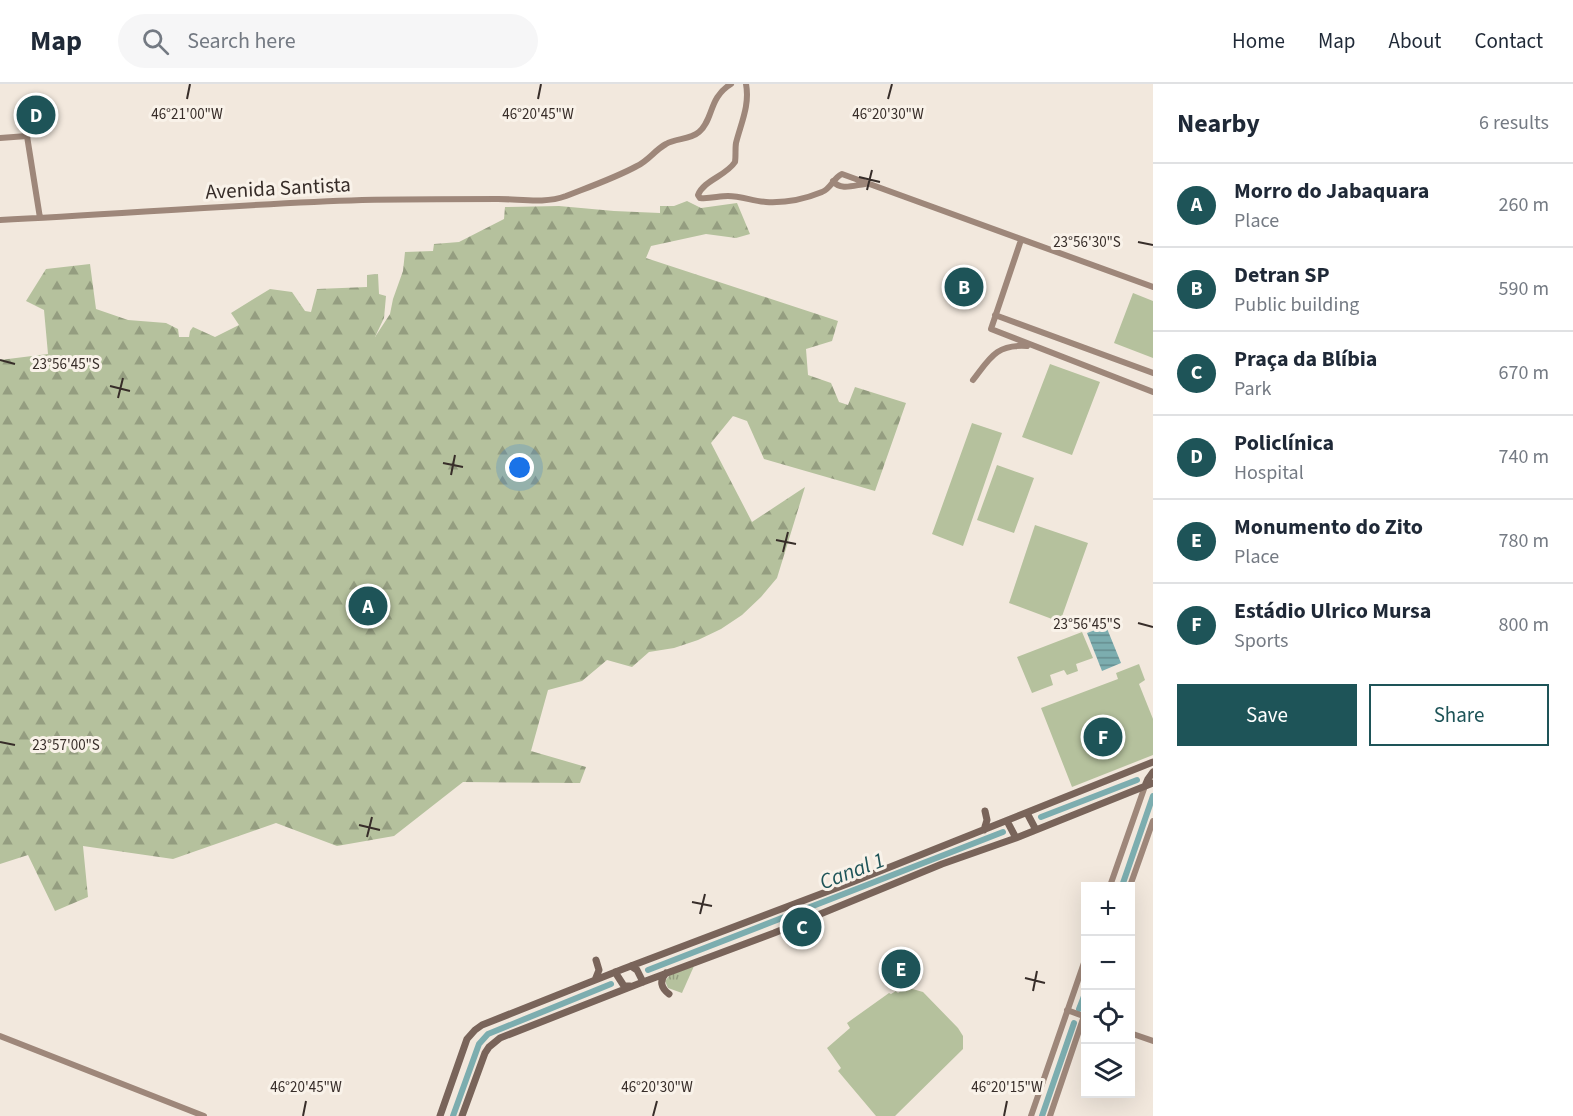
<!DOCTYPE html>
<html lang="en">
<head>
<meta charset="utf-8">
<style>
	:root { --surface:#fff; --page:#f6f6f7; --text:#1f2937; --muted:#747a83; --line:#e0e1e3; --accent:#1e5458 }
	body { margin:0; font-family:"Source Sans 3",sans-serif; background:var(--page); color:var(--text) }
	.controls { position:absolute; right:18px; bottom:18px; display:grid; overflow:hidden; border-radius:0px; box-shadow:0 6px 24px #0002 }
	.controls button { width:54px; height:54px; display:grid; place-items:center; padding:0; border:0; border-bottom:2px solid var(--line); background:var(--surface); color:var(--text); font:30px sans-serif }
	.you { position:absolute; left:520px; top:384px; width:21px; height:21px; margin:-15px; border:4px solid #fff; border-radius:50%; background:#1a73e8; box-shadow:0 0 0 9px #1a73e833 }
	.badge { display:grid; place-items:center; width:39px; height:39px; border-radius:50%; background:var(--accent); color:#fff; font-size:20px; font-weight:700 }
	.pin { position:absolute; translate:-50% -50%; border:3px solid #fff; box-shadow:0 2px 6px #0006 }
	.list { margin:0; padding:0; list-style:none }
	h2 { display:flex; justify-content:space-between; align-items:center; height:78px; margin:0; padding:0 24px; font-size:26px }
	h2 small { font-size:20px; font-weight:400; color:var(--muted) }
	.list li { display:grid; grid-template-columns:39px 1fr auto; gap:18px; align-items:center; box-sizing:border-box; height:84px; padding:0 24px; border-top:2px solid var(--line) }
	.list b { display:block; font-size:22px; white-space:nowrap }
	.list p { margin:0; font-size:20px; white-space:nowrap; color:var(--muted) }
	.list em { font-size:20px; font-style:normal; color:var(--muted) }
	.actions { display:flex; gap:12px; padding:18px 24px }
	.actions a { flex:1; padding:14px 0; border:2px solid var(--accent); border-radius:0px; text-align:center; font-size:21px; color:var(--accent) }
	.actions .main { background:var(--accent); color:#fff }
	.icon { flex:none; width:33px; height:33px; fill:none; stroke:currentColor; stroke-width:2; stroke-linecap:round; stroke-linejoin:round }
	.map { position:relative; flex:none; width:1153px; height:1032px; overflow:hidden }
	header { display:flex; align-items:center; gap:36px; box-sizing:border-box; height:84px; padding:0 30px; background:var(--surface); border-bottom:2px solid var(--line) }
	header strong { font-size:28px }
	nav { display:flex; gap:33px; margin-inline-start:auto; font-size:21px }
	.search { width:420px; height:54px; background:var(--page); display:flex; align-items:center; gap:15px; box-sizing:border-box; padding:0 21px; border-radius:33px; color:var(--muted); font-size:22px }
	main { display:flex }
	aside { flex:1; background:var(--surface) }
	.map>svg:first-child { display:block }
	.grass { fill:url(#grass-tufts) }
	.forest { fill:url(#forest-firs) }
	.pitch { fill:#b5c19d }
	.water { fill:url(#water-rules) }
	.lines { fill:none; stroke-linecap:round; stroke-linejoin:round }
	.canal { stroke:#7cadaf; stroke-width:6 }
	.secondary { stroke:#9e877a; stroke-width:6 }
	.primary { stroke:#79645a; stroke-width:7 }
	.ticks { fill:none; stroke:#372d29; stroke-width:2 }
	.labels { text-anchor:middle; dominant-baseline:central; stroke-width:6; stroke-linejoin:round; paint-order:stroke }
	.street-label { font-size:21px; fill:#372d29; stroke:#f9f2e9 }
	.water-label { font-size:22px; font-style:italic; fill:#1e5458; stroke:#f9f2e9 }
	.ticks-label { font-size:15px; text-anchor:middle; fill:#372d29; stroke:#f9f2e9; stroke-width:6; stroke-linejoin:round; paint-order:stroke }
</style>
</head>
<body>
<header>
<strong>Map</strong>
<div class="search"><svg class="icon" aria-label="search" viewBox="0 0 24 24"><circle cx="10" cy="10" r="6"/><path d="M15 15l6 6"/></svg>Search here</div>
<nav><a>Home</a><a>Map</a><a>About</a><a>Contact</a></nav>
</header>
<main>
<div class="map">
<svg width="1153" height="1032" viewBox="0 0 1153 1032">
	<defs>
		<pattern id="grass-tufts" width="24" height="20" patternUnits="userSpaceOnUse" patternTransform="scale(1.5)"><rect width="24" height="20" fill="#b5c19d"/><path d="M3 7l-1-3M5 7V3M7 7l1-3M15 17l-1-3M17 17v-4M19 17l1-3" fill="none" stroke="#949d80"/></pattern>
		<pattern id="forest-firs" width="22" height="20" patternUnits="userSpaceOnUse" patternTransform="scale(1.5)"><rect width="22" height="20" fill="#b5c19d"/><path d="M5 1l3.5 6h-7zM16 11l3.5 6h-7z" fill="#949d80"/></pattern>
		<pattern id="water-rules" width="6" height="5" patternUnits="userSpaceOnUse" patternTransform="scale(1.5)"><rect width="6" height="5" fill="#7cadaf"/><path d="M0 2.5h6" fill="none" stroke="#668d8e"/></pattern>
	</defs>
	<rect width="100%" height="100%" fill="#f2e8dd"/>
	<path class="grass" d="M 694,882 L 682,909 L 668,904 L 665,897 L 670,891 Z"/>
	<path class="forest" d="M 687,117 L 701,124 L 737,119 L 750,150 L 736,154 L 706,150 L 651,162 L 646,174 L 838,237 L 832,257 L 806,265 L 808,291 L 831,299 L 839,318 L 848,321 L 855,303 L 906,319 L 875,407 L 764,375 L 747,337 L 733,332 L 711,359 L 752,438 L 805,403 L 777,494 L 761,513 L 742,531 L 721,545 L 698,556 L 674,564 L 649,568 L 632,583 L 607,576 L 582,597 L 548,606 L 531,667 L 586,683 L 580,699 L 463,698 L 394,752 L 337,762 L 276,739 L 173,775 L 83,762 L 88,813 L 55,827 L 28,771 L 0,780 L 0,276 L 48,270 L 44,226 L 26,217 L 46,185 L 90,180 L 96,225 L 128,236 L 166,239 L 178,245 L 179,253 L 189,253 L 190,247 L 193,243 L 215,253 L 239,241 L 231,229 L 270,205 L 292,208 L 305,227 L 311,228 L 317,205 L 367,203 L 367,191 L 378,190 L 379,210 L 386,212 L 384,234 L 375,253 L 390,230 L 393,215 L 403,187 L 405,168 L 433,167 L 434,160 L 459,158 L 504,135 L 505,123 L 559,122 L 614,127 L 660,129 L 660,122 L 674,122 Z"/>
	<path class="pitch" d="M 1133,209 L 1153,217 L 1153,274 L 1114,259 Z
		M 1050,280 L 1100,298 L 1072,371 L 1022,353 Z
		M 972,339 L 1002,349 L 963,462 L 932,450 Z
		M 997,381 L 1034,394 L 1014,449 L 977,436 Z
		M 1035,441 L 1088,459 L 1060,538 L 1009,519 Z
		M 1082,548 L 1093,574 L 1076,580 L 1078,587 L 1067,591 L 1064,586 L 1050,591 L 1053,601 L 1032,609 L 1017,573 Z
		M 1139,580 L 1145,596 L 1139,600 L 1153,635 L 1153,671 L 1072,703 L 1041,624 L 1118,595 L 1116,589 Z
		M 909,904 L 923,908 L 958,944 L 963,952 L 963,965 L 895,1032 L 876,1032 L 838,987 L 841,984 L 827,964 L 850,944 L 847,939 L 889,909 L 891,910 L 896,907 L 898,909 L 903,905 Z"/>
	<path class="water" d="M 1106,542 L 1121,579 L 1102,587 L 1087,549 Z"/>
	<g class="lines">
		<path class="canal" d="M 1041,733 L 1137,696
			M 1122,802 L 1153,712
			M 648,886 L 1003,748
			M 1079,925 L 1086,907
			M 453,1032 L 479,960 L 488,950 L 611,900
			M 1042,1032 L 1074,939"/>
		<path class="secondary" d="M 746,0 C 750,21 741,39 736,59 C 735,65 736,72 735,78 C 726,92 704,96 698,111 L 700,114 C 710,115 719,112 728,112 C 741,112 753,117 766,118 C 784,119 805,115 822,108 C 831,105 833,94 842,90 L 1153,203
			M 0,54 L 27,52 L 40,134
			M 833,97 C 840,107 855,101 865,100
			M 0,136 C 121,130 241,120 362,116 C 408,115 453,115 498,115 C 521,115 544,120 566,112 C 589,103 615,94 637,82 C 648,77 655,66 666,60 C 676,54 690,56 699,48 C 714,35 708,14 731,0
			M 1021,156 L 991,245 L 1153,308
			M 995,231 L 1153,289
			M 973,296 C 990,274 996,260 1027,262
			M 1110,802 L 1145,702
			M 1130,802 L 1153,737
			M 1067,926 L 1086,933
			M 1130,949 L 1153,957
			M 0,952 L 204,1032
			M 1031,1032 L 1086,873
			M 1050,1032 L 1086,926"/>
		<path class="primary" d="M 1145,702 L 1148,695 L 1153,688
			M 1027,729 L 1036,746
			M 1007,737 L 1016,754
			M 984,746 L 987,736 L 985,727
			M 631,882 L 637,886 L 643,898
			M 615,888 L 624,902 L 630,902
			M 666,889 C 659,897 661,904 669,910
			M 595,896 L 599,886 L 596,876
			M 440,1032 L 467,955 L 475,946 L 482,941 L 623,885 L 855,797 L 1153,678
			M 462,1032 L 485,969 L 489,963 L 500,954 L 643,898 L 774,849 L 942,780 L 1016,754 L 1153,699"/>
	</g>
	<path class="ticks" d="M 187,15 L 190,0M 538,15 L 541,0M 888,15 L 892,0M 859,93 L 880,98M 867,106 L 872,86M 1138,158 L 1153,161M 0,276 L 15,280M 110,302 L 130,307M 118,314 L 123,294M 443,379 L 463,383M 451,391 L 455,371M 776,456 L 796,460M 783,468 L 788,448M 1138,539 L 1153,543M 0,658 L 15,661M 359,741 L 380,746M 367,753 L 372,733M 692,818 L 712,822M 700,830 L 705,810M 1025,894 L 1045,899M 1033,907 L 1037,887M 303,1032 L 306,1017M 653,1032 L 657,1017M 1004,1032 L 1007,1017"/>
	<g class="labels">
		<g class="street-label">
			<text transform="translate(278 104) rotate(-3)">Avenida Santista</text>
		</g>
		<g class="water-label">
			<text transform="translate(852 787) rotate(-21)">Canal 1</text>
		</g>
	</g>
	<g class="ticks-label">
		<text x="187" y="35">46°21'00"W</text>
		<text x="538" y="35">46°20'45"W</text>
		<text x="888" y="35">46°20'30"W</text>
		<text x="1087" y="163">23°56'30"S</text>
		<text x="66" y="285">23°56'45"S</text>
		<text x="1087" y="545">23°56'45"S</text>
		<text x="66" y="666">23°57'00"S</text>
		<text x="306" y="1008">46°20'45"W</text>
		<text x="657" y="1008">46°20'30"W</text>
		<text x="1007" y="1008">46°20'15"W</text>
	</g>
</svg>
<div class="controls">
<button>+</button>
<button>−</button>
<button><svg class="icon" aria-label="locate" viewBox="0 0 24 24"><circle cx="12" cy="12" r="6"/><path d="M12 2v4M12 18v4M2 12h4M18 12h4"/></svg></button>
<button><svg class="icon" aria-label="layers" viewBox="0 0 24 24"><path d="M12 4l9 5-9 5-9-5zM3 14l9 5 9-5"/></svg></button>
</div>
<div class="you"></div>
<div class="pin badge" style="left:368px;top:522px">A</div>
<div class="pin badge" style="left:964px;top:203px">B</div>
<div class="pin badge" style="left:802px;top:843px">C</div>
<div class="pin badge" style="left:36px;top:31px">D</div>
<div class="pin badge" style="left:901px;top:885px">E</div>
<div class="pin badge" style="left:1103px;top:653px">F</div>
</div>
<aside>
<h2>Nearby<small>6 results</small></h2>
<ul class="list">
<li><span class="badge">A</span><div><b>Morro do Jabaquara</b><p>Place</p></div><em>260 m</em></li>
<li><span class="badge">B</span><div><b>Detran SP</b><p>Public building</p></div><em>590 m</em></li>
<li><span class="badge">C</span><div><b>Praça da Blíbia</b><p>Park</p></div><em>670 m</em></li>
<li><span class="badge">D</span><div><b>Policlínica</b><p>Hospital</p></div><em>740 m</em></li>
<li><span class="badge">E</span><div><b>Monumento do Zito</b><p>Place</p></div><em>780 m</em></li>
<li><span class="badge">F</span><div><b>Estádio Ulrico Mursa</b><p>Sports</p></div><em>800 m</em></li>
</ul>
<div class="actions"><a class="main">Save</a><a>Share</a></div>
</aside>
</main>
</body>
</html>
